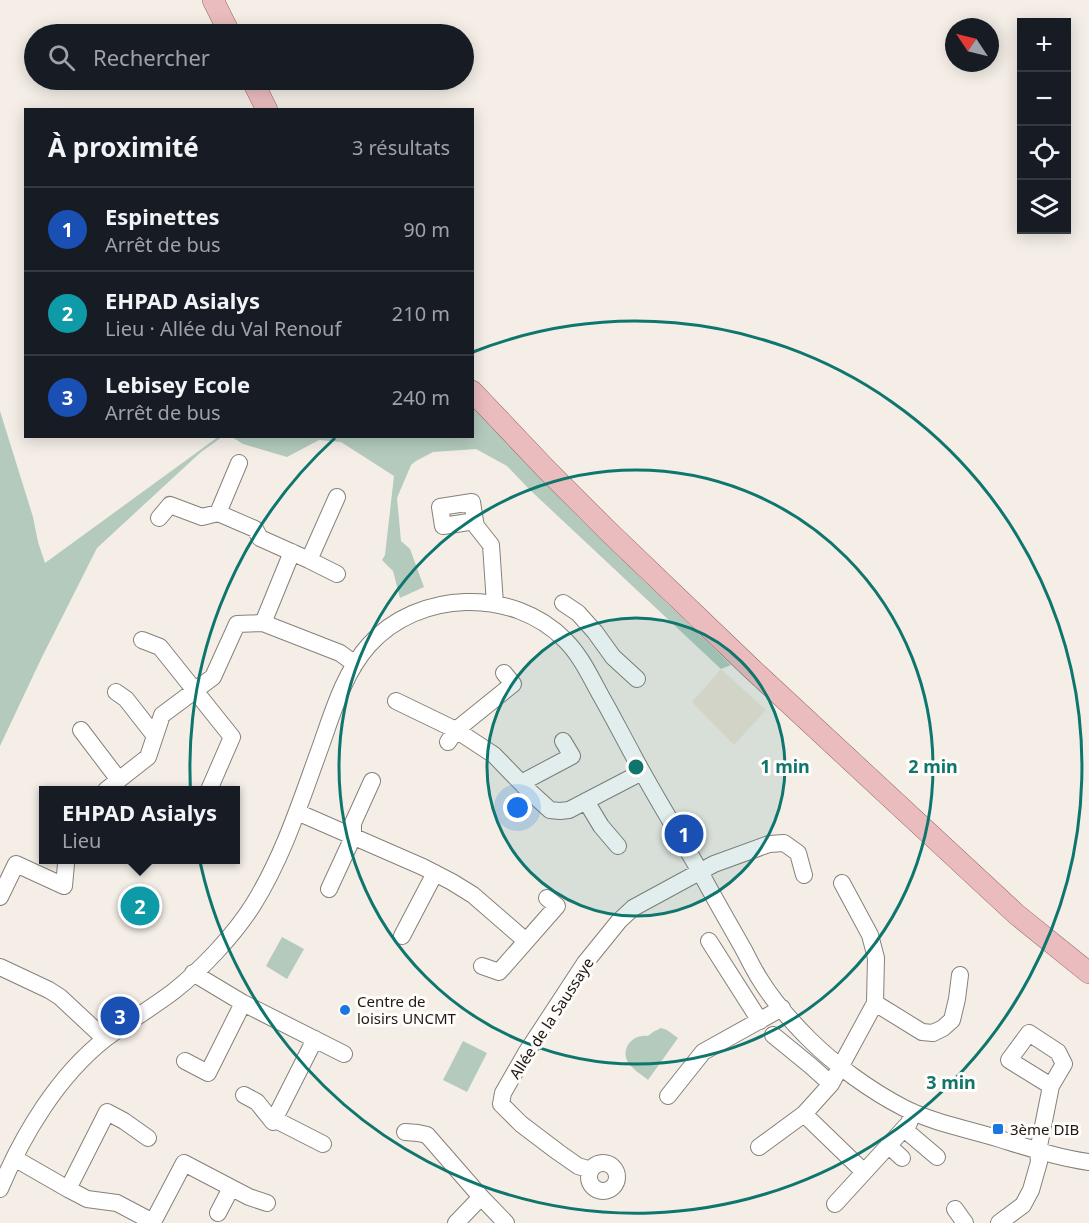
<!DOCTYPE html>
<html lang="fr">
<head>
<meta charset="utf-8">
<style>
	:root { --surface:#171b24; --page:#20242c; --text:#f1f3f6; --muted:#9ea1a6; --line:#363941; --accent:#db2777 }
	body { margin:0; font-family:"Noto Sans",sans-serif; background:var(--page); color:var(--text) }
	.controls { position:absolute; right:18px; top:18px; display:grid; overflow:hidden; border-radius:0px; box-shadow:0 3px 15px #0003 }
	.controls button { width:54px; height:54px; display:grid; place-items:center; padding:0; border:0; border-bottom:2px solid var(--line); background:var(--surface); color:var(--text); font:30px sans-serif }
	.compass { position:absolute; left:945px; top:18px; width:54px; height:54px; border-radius:50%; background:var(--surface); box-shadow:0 3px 15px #0003; rotate:305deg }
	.you { position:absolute; left:518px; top:808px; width:21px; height:21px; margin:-15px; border:4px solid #fff; border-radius:50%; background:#1a73e8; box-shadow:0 0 0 9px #1a73e833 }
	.badge { display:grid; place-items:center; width:39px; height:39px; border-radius:50%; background:var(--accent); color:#fff; font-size:20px; font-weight:700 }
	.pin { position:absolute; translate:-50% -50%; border:3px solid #fff; box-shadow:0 2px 6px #0006 }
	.popup { position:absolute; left:39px; top:786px; width:201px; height:78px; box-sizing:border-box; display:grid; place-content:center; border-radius:0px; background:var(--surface); filter:drop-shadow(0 2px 4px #0005); font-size:20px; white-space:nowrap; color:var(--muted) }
	.popup b { font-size:22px; color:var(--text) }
	.popup::after { content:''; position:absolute; left:50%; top:100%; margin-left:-12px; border:12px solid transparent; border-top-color:var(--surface) }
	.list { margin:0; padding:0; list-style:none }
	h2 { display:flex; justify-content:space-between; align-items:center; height:78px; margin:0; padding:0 24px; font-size:26px }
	h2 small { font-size:20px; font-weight:400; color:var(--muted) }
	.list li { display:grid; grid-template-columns:39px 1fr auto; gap:18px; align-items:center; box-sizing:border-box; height:84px; padding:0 24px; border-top:2px solid var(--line) }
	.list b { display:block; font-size:22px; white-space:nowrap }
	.list p { margin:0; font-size:20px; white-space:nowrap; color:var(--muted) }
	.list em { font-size:20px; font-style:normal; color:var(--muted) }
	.icon { flex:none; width:33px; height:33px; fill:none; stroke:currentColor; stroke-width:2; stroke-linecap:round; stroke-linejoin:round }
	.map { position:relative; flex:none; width:1089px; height:1223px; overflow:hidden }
	.search { position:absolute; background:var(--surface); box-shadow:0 3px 15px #0003; left:24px; top:24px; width:450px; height:66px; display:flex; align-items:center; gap:15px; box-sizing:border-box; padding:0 21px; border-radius:33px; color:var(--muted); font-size:22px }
	.panel { position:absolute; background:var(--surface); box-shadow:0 3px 15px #0003; left:24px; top:108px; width:450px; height:330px; border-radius:0px }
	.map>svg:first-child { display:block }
	.built { fill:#ede2d4 }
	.green { fill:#b3cabd }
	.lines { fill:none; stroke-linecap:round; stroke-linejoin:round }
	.minor-casing { stroke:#86807a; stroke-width:18 }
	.major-casing { stroke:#996567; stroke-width:22 }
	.minor { stroke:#fff; stroke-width:16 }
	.major { stroke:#ebbcbe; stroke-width:21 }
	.ring { fill:none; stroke:#0f766e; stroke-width:3 }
	.poi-dot { fill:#1877e0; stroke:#fffcf9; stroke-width:2 }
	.labels { text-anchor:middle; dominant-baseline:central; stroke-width:6; stroke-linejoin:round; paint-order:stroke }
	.poi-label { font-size:15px; fill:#1b1816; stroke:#fffcf9; text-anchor:start }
	.street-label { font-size:15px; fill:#1b1816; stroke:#fffcf9 }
	.centre { fill:#0f766e; stroke:#fffcf9; stroke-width:3 }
	.ring-label { font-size:18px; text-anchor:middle; font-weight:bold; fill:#0f766e; stroke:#fffcf9; stroke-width:6; stroke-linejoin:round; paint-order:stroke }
</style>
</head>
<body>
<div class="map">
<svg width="1089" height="1223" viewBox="0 0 1089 1223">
	<rect width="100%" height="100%" fill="#f4eee7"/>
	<path class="built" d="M 721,669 L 766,710 L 734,745 L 692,702 Z"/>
	<path class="green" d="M 473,404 L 520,457 L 579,518 L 731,665 L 721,669 L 529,489 L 507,466 L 476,449 L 433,452 L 416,461 L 411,465 L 397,498 L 401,541 L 410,549 L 424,587 L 400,598 L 393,571 L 382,560 L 385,555 L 394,476 L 341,442 L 319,440 L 287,457 L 243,444 L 232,437 L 472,436 Z
		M 0,411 L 33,517 L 38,542 L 45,563 L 218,437 L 222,437 L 201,452 L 97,548 L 41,659 L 0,746 Z
		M 282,937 L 304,949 L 287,979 L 266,966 Z
		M 661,1028 L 667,1030 L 678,1038 L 648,1080 C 642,1075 634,1070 629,1064 C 619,1050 632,1033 648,1036 L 653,1032 Z
		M 463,1041 L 487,1053 L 467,1092 L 443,1080 Z"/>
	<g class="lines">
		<defs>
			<path id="minor" d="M 218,513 L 239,463
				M 159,518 L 170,505 L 202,517 L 218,513 L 255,529 L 260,538 L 309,560 L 337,497
				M 475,521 L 472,502 L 440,507 L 443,526 L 475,521 L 476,526 L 491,545 L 495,604
				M 309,560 L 337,574
				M 563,603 L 578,613 L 595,632 L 613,657 L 637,679
				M 263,623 L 292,552
				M 237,624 L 263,623 L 340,653 L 355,664
				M 142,640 L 160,647 L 232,737 L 209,790
				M 116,692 L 126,699 L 155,736
				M 396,701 L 456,730 L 494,755 L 528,790 L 550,810 L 560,811 L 569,810 L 642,772
				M 81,730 L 119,780
				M 448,742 L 456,730 L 513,684 L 504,673
				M 521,783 L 572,756 L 563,741
				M 106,790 L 148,757 L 162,715 L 213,677 L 237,624
				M 586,801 L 601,826 L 618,846
				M 297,812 L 423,867 L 452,882 L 473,895 L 526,941
				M 329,889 L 353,837 L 353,823 L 372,781
				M 0,897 L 16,864 L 64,886 L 66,864
				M 402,936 L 435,873
				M 709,941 L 760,1021
				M 482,966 L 499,972 L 557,906 L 547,898
				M 0,967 L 49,990 L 60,997 L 105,1039
				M 193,973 L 243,1003 L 344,1054
				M 875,1003 L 922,1032 L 933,1033 L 943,1028 L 952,1020 L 957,999 L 960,975
				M 773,1035 L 811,1066 L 831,1084
				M 185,1061 L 208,1073 L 243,1003
				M 244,1095 L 257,1102 L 273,1122 L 315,1039
				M 668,1096 L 703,1052 L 782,1008
				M 804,1114 L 864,1172
				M 274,1119 L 323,1144
				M 904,1129 L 937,1157
				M 405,1132 L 418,1133 L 427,1135 L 481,1197 L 456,1223
				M 888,1145 L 902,1158
				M 759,1147 L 804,1114 L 831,1084 L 875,1003 L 876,958 L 870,935 L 842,883
				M 14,1158 L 68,1189 L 87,1199 L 117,1203 L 153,1222 L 184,1163 L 249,1197 L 267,1203
				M589 1177a14 14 0 1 1 28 0a14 14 0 1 1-28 0Z
				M 591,1170 L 578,1166 L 558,1152 L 521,1124 L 501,1104 L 503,1093 L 526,1053 L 585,963 L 619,921 L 633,908 L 714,864 L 769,844 L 784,843 L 798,853 L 804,875
				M 0,1189 C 23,1134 58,1076 105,1039 C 127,1022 152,1008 174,991 C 202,969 234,935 253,905 C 283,857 300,803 319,751 C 332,715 343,674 369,645 C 418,590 513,587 565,640 C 581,656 590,676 601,696 C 612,715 622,735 633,755 C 655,797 681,837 704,879 C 717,903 731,927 745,952 C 750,962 755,972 761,981 C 774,1002 792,1022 809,1039 C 835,1065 871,1091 904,1108 C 934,1123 968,1129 1000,1139 C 1029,1148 1059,1158 1089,1162
				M 68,1189 L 107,1112 L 124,1121 L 148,1138
				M 481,1197 L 506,1223
				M 835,1204 L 909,1123 L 913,1112
				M 955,1209 L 965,1223
				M 218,1213 L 231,1188
				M 999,1223 L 1023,1205 L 1031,1190 L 1039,1162 L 1038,1151 L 1051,1086 L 1064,1064 L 1058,1052 L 1029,1033 L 1009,1060 L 1051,1086"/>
			<path id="major" d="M 213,0 L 230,34
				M 252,80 L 267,110
				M 472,391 L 546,469 L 608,531 L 752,669 L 1016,914 L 1089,973"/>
		</defs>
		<use href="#minor" class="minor-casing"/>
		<use href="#major" class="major-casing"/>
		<use href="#minor" class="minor"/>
		<use href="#major" class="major"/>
	</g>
	<circle cx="636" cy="767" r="149" fill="#0f766e" fill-opacity=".12"/>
	<g class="ring">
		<circle cx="636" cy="767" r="149"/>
		<circle cx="636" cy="767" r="297"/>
		<path d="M473 352A446 446 0 1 1 335 438"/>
	</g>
	<g class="poi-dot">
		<circle cx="345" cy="1010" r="6"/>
		<rect x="992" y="1123" width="12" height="12" rx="3"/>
	</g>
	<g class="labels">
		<g class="poi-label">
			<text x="357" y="1001">Centre de<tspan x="357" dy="17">loisirs UNCMT</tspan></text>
			<text x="1010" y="1129">3ème DIB</text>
		</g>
		<g class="street-label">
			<text transform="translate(551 1018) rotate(-57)">Allée de la Saussaye</text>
		</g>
	</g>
	<circle cx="636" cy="767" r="9" class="centre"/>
	<g class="ring-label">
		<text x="785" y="773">1 min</text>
		<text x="933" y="773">2 min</text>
		<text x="951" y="1089">3 min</text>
	</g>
</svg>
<div class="controls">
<button>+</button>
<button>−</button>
<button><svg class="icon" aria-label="locate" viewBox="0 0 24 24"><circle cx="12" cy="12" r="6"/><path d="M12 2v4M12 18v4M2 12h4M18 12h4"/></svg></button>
<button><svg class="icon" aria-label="layers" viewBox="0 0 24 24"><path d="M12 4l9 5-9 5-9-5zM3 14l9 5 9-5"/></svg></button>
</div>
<svg class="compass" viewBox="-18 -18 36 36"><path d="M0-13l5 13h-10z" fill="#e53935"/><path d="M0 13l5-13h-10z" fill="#9ea1a6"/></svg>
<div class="you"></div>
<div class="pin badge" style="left:684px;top:834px;background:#1a4fb4">1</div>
<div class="pin badge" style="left:140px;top:906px;background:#0f9aa8">2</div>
<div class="popup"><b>EHPAD Asialys</b>Lieu</div>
<div class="pin badge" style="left:120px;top:1016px;background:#1a4fb4">3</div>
<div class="search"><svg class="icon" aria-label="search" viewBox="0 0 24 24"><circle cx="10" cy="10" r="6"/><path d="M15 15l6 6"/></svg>Rechercher</div>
<section class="panel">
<h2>À proximité<small>3 résultats</small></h2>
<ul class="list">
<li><span class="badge" style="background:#1a4fb4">1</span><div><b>Espinettes</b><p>Arrêt de bus</p></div><em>90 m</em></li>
<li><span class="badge" style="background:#0f9aa8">2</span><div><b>EHPAD Asialys</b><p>Lieu · Allée du Val Renouf</p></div><em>210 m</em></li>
<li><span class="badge" style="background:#1a4fb4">3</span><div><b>Lebisey Ecole</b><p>Arrêt de bus</p></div><em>240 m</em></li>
</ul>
</section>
</div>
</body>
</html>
